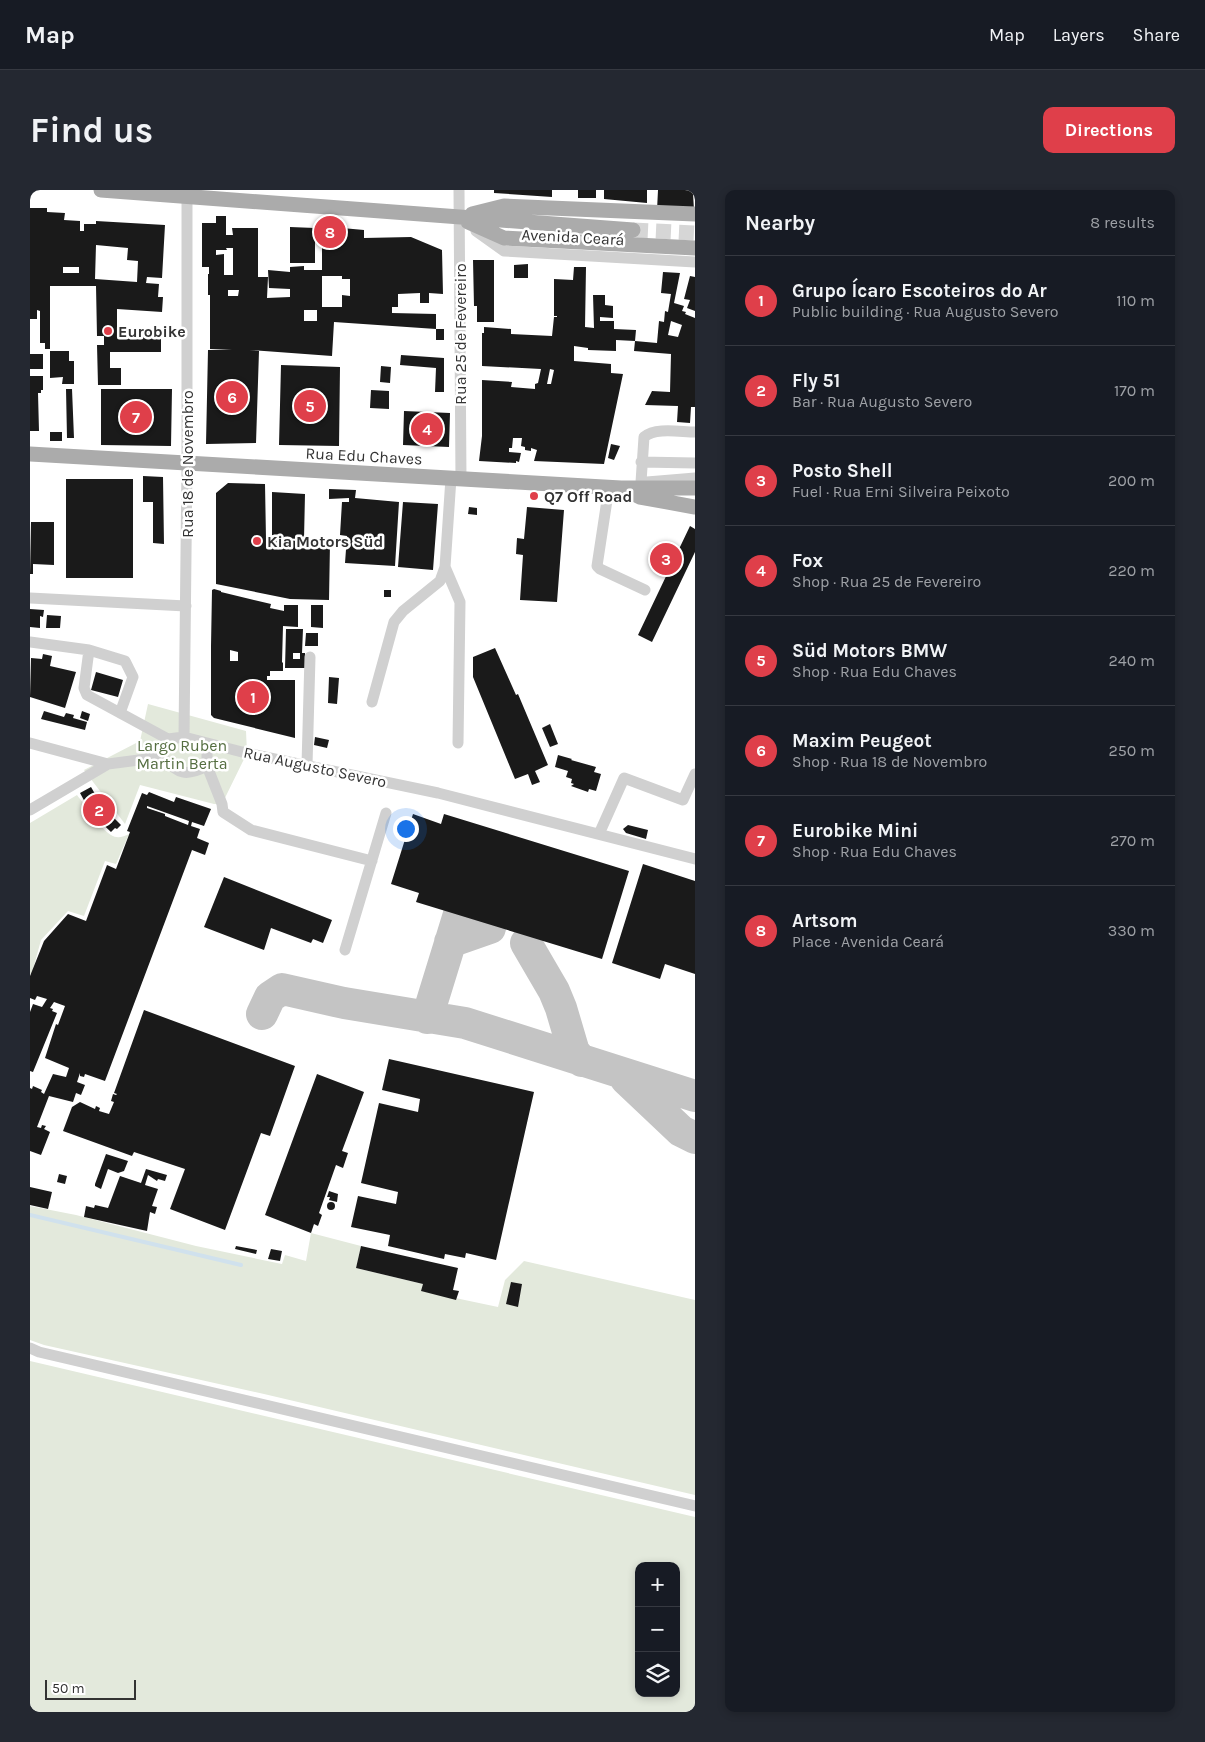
<!DOCTYPE html>
<html lang="en">
<head>
<meta charset="utf-8">
<style>
	:root { --surface:#171b24; --page:#242831; --text:#f1f3f6; --muted:#9ea1a6; --line:#363941; --accent:#df3f4a }
	body { margin:0; font-family:Karla,sans-serif; background:var(--page); color:var(--text) }
	.controls { position:absolute; right:15px; bottom:15px; display:grid; overflow:hidden; border-radius:10px; box-shadow:0 2px 8px #0003 }
	.controls button { width:45px; height:45px; display:grid; place-items:center; padding:0; border:0; border-bottom:1px solid var(--line); background:var(--surface); color:var(--text); font:25px sans-serif }
	.scale { position:absolute; left:15px; bottom:12px; width:91px; box-sizing:border-box; padding-left:5px; border:2px solid #333; border-top:0; font-size:14px; line-height:18px; white-space:nowrap; color:#333; -webkit-text-stroke:4px #fff; paint-order:stroke }
	.you { position:absolute; left:375px; top:638px; width:18px; height:18px; margin:-12px; border:4px solid #fff; border-radius:50%; background:#1a73e8; box-shadow:0 0 0 8px #1a73e833 }
	.badge { display:grid; place-items:center; width:32px; height:32px; border-radius:50%; background:var(--accent); color:#fff; font-size:16px; font-weight:700 }
	.pin { position:absolute; translate:-50% -50%; border:2px solid #fff; box-shadow:0 1px 5px #0006 }
	.list { margin:0; padding:0; list-style:none }
	h2 { display:flex; justify-content:space-between; align-items:center; height:65px; margin:0; padding:0 20px; font-size:21px }
	h2 small { font-size:16px; font-weight:400; color:var(--muted) }
	.list li { display:grid; grid-template-columns:32px 1fr auto; gap:15px; align-items:center; box-sizing:border-box; height:90px; padding:0 20px; border-top:1px solid var(--line) }
	.list b { display:block; font-size:19px; white-space:nowrap }
	.list p { margin:0; font-size:16px; white-space:nowrap; color:var(--muted) }
	.list em { font-size:16px; font-style:normal; color:var(--muted) }
	.icon { flex:none; width:28px; height:28px; fill:none; stroke:currentColor; stroke-width:2; stroke-linecap:round; stroke-linejoin:round }
	.map { position:relative; flex:none; width:665px; height:1522px; overflow:hidden; border-radius:10px }
	header { display:flex; align-items:center; gap:30px; box-sizing:border-box; height:70px; padding:0 25px; background:var(--surface); border-bottom:1px solid var(--line) }
	header strong { font-size:24px }
	nav { display:flex; gap:28px; margin-inline-start:auto; font-size:18px }
	.intro { display:flex; align-items:center; justify-content:space-between; box-sizing:border-box; height:120px; padding:0 30px }
	h1 { margin:0; font-size:35px }
	.button { padding:12px 22px; border-radius:10px; background:var(--accent); color:#fff; font-size:18px; font-weight:700 }
	main { display:flex; gap:30px; padding:0 30px }
	aside { flex:1; background:var(--surface); border-radius:10px; box-shadow:0 2px 8px #0003 }
	.map>svg:first-child { display:block }
	.green { fill:#e3e9dc; fill-rule:evenodd }
	.lines { fill:none; stroke-linecap:round; stroke-linejoin:round }
	.stream { stroke:#d0e1ed; stroke-width:4 }
	.taxiway { stroke:#c4c4c4; stroke-width:32 }
	.building { fill:#1a1a1a; fill-rule:evenodd }
	.major-tunnel { stroke:#d6d6d6; stroke-width:15; stroke-dasharray:15 8; stroke-linecap:butt }
	.minor { stroke:#d0d0d0; stroke-width:11 }
	.major { stroke:#ababab; stroke-width:15 }
	.poi-dot { fill:#df3f4a; stroke:#fff; stroke-width:2 }
	.labels { text-anchor:middle; dominant-baseline:central; stroke-width:5; stroke-linejoin:round; paint-order:stroke }
	.street-label { font-size:16px; fill:#333; stroke:#fff }
	.poi-label { font-size:16px; font-weight:bold; fill:#333; stroke:#fff; text-anchor:start }
	.park-label { font-size:16px; fill:#556e41; stroke:#fff }
</style>
</head>
<body>
<header>
<strong>Map</strong>
<nav><a>Map</a><a>Layers</a><a>Share</a></nav>
</header>
<div class="intro"><h1>Find us</h1><a class="button">Directions</a></div>
<main>
<div class="map">
<svg width="665" height="1522" viewBox="0 0 665 1522">
	<rect width="100%" height="100%" fill="#fff"/>
	<path class="green" d="M 118,514 L 216,541 L 217,563 L 192,614 L 184,614 L 110,595 L 95,634 L 54,580 L 110,551 Z
		M 47,605 C 54,614 72,640 81,645 C 87,649 93,647 99,644 L 86,674 L 75,671 L 54,726 L 38,721 L 11,750 L 2,783 L 0,784 L 0,633 Z
		M 0,1016 L 46,1025 L 166,1056 L 252,1074 L 255,1065 L 276,1071 L 281,1043 L 331,1056 L 326,1078 L 393,1094 L 392,1101 L 468,1117 L 475,1090 L 494,1071 L 665,1110 L 665,1305 L 234,1204 L 14,1155 L 0,1150 Z
		M 0,1171 L 665,1327 L 665,1522 L 0,1522 ZM 609,1376 L 646,1376 L 646,1503 L 609,1503 Z"/>
	<g class="lines">
		<path class="stream" d="M 0,1025 L 211,1075"/>
		<path class="taxiway" d="M 420,752 L 460,738
			M 496,753 L 524,801 L 531,818 L 544,862 L 552,871
			M 232,824 L 240,807 L 252,799 L 314,813 L 435,833 L 665,906
			M 397,828 L 430,721
			M 596,889 L 651,941 L 665,948"/>
	</g>
	<path class="building" d="M 464,0 L 522,0 L 522,7 L 464,3 Z
		M 548,0 L 566,0 L 566,8 L 548,8 Z
		M 574,0 L 617,0 L 617,13 L 574,9 Z
		M 628,0 L 665,0 L 663,3 L 664,20 L 627,20 Z
		M 0,18 L 17,18 L 17,22 L 35,23 L 34,30 L 50,31 L 50,41 L 54,41 L 54,34 L 66,34 L 66,31 L 135,35 L 132,88 L 117,87 L 116,93 L 129,94 L 128,107 L 133,107 L 132,122 L 87,119 L 87,141 L 131,142 L 131,162 L 80,162 L 80,178 L 91,178 L 91,195 L 68,195 L 67,155 L 74,155 L 74,146 L 67,146 L 66,96 L 20,96 L 20,159 L 15,159 L 15,153 L 10,153 L 10,121 L 7,120 L 7,129 L 0,129 ZM 66,55 L 98,58 L 97,70 L 108,71 L 107,92 L 65,89 ZM 33,77 L 49,77 L 49,83 L 33,83 Z
		M 186,26 L 196,26 L 196,45 L 203,45 L 202,38 L 228,38 L 228,87 L 238,87 L 237,108 L 260,107 L 260,99 L 239,98 L 238,80 L 260,82 L 260,77 L 274,76 L 274,80 L 292,80 L 292,41 L 312,41 L 312,38 L 334,40 L 334,48 L 381,47 L 412,60 L 413,104 L 399,103 L 399,113 L 390,113 L 390,103 L 368,104 L 368,117 L 362,117 L 362,123 L 406,124 L 406,139 L 304,132 L 302,166 L 219,160 L 229,161 L 226,253 L 176,254 L 178,160 L 202,160 L 180,159 L 180,105 L 178,105 L 178,84 L 179,84 L 179,77 L 172,77 L 172,33 L 186,33 ZM 196,58 L 203,58 L 203,85 L 194,85 L 194,64 L 186,65 L 186,60 L 197,60 ZM 292,86 L 312,86 L 312,89 L 320,89 L 320,106 L 312,105 L 312,117 L 292,117 ZM 198,100 L 209,100 L 208,106 L 198,106 ZM 274,120 L 287,120 L 287,131 L 274,131 Z
		M 260,37 L 285,38 L 285,73 L 260,73 Z
		M 443,70 L 464,70 L 464,132 L 447,132 L 447,116 L 444,116 Z
		M 498,74 L 498,88 L 484,88 L 484,75 Z
		M 544,77 L 556,77 L 555,137 L 564,138 L 563,105 L 575,105 L 575,115 L 583,116 L 583,128 L 570,127 L 570,131 L 584,131 L 584,139 L 606,140 L 605,151 L 586,150 L 586,161 L 558,160 L 558,158 L 544,156 L 544,171 L 581,174 L 581,183 L 593,184 L 574,274 L 504,271 L 507,260 L 501,258 L 501,261 L 495,260 L 495,257 L 491,256 L 492,248 L 483,248 L 482,258 L 479,258 L 479,262 L 491,263 L 489,272 L 486,271 L 486,273 L 449,271 L 452,246 L 452,190 L 482,192 L 481,197 L 505,199 L 505,194 L 508,193 L 511,179 L 452,176 L 452,143 L 454,143 L 454,137 L 481,139 L 481,144 L 522,146 L 524,127 L 527,127 L 527,126 L 524,126 L 524,89 L 543,90 ZM 520,179 L 524,180 L 521,194 L 517,194 Z
		M 633,82 L 650,83 L 644,113 L 654,116 L 652,121 L 656,122 L 655,124 L 665,128 L 665,217 L 661,217 L 660,233 L 647,232 L 648,216 L 615,215 L 622,201 L 640,202 L 641,164 L 604,161 L 605,151 L 627,153 L 629,131 L 634,132 L 635,121 L 638,122 L 641,104 L 631,103 ZM 641,131 L 652,135 L 648,147 L 638,145 Z
		M 660,86 L 665,87 L 665,121 L 657,118 L 660,110 L 654,109 Z
		M 406,139 L 414,139 L 414,150 L 406,150 Z
		M 20,161 L 39,161 L 39,171 L 44,171 L 44,194 L 32,194 L 33,187 L 20,188 Z
		M 0,164 L 13,164 L 13,179 L 0,179 Z
		M 371,165 L 414,168 L 414,202 L 405,202 L 406,178 L 370,175 Z
		M 251,175 L 310,177 L 309,256 L 249,255 Z
		M 351,176 L 361,177 L 360,193 L 350,192 Z
		M 0,186 L 13,186 L 13,200 L 11,200 L 11,203 L 8,203 L 9,241 L 0,241 Z
		M 36,199 L 42,199 L 44,248 L 37,248 Z
		M 71,199 L 142,199 L 141,256 L 71,255 Z
		M 341,200 L 359,201 L 359,219 L 340,218 Z
		M 374,221 L 420,223 L 419,257 L 373,255 Z
		M 20,242 L 32,242 L 32,251 L 20,251 Z
		M 581,254 L 590,256 L 584,270 L 578,268 Z
		M 113,286 L 133,287 L 134,354 L 123,353 L 123,312 L 113,312 Z
		M 36,289 L 103,289 L 103,388 L 36,388 Z
		M 198,293 L 235,294 L 236,349 L 300,353 L 299,410 L 260,409 L 186,394 L 186,303 Z
		M 299,299 L 326,300 L 325,308 L 369,312 L 365,376 L 315,373 L 317,346 L 310,345 L 312,312 L 319,312 L 319,308 L 299,309 Z
		M 242,302 L 275,304 L 274,349 L 242,348 Z
		M 373,312 L 408,314 L 403,380 L 368,377 Z
		M 439,317 L 447,318 L 447,325 L 438,324 Z
		M 497,317 L 534,320 L 527,412 L 490,410 L 493,365 L 486,364 L 487,348 L 494,349 Z
		M 1,332 L 24,332 L 24,375 L 3,374 L 3,384 L 0,384 Z
		M 660,336 L 665,339 L 665,362 L 622,452 L 608,445 Z
		M 184,399 L 191,401 L 191,402 L 241,414 L 240,418 L 254,421 L 254,415 L 268,415 L 268,437 L 253,436 L 252,472 L 253,473 L 253,481 L 240,481 L 240,486 L 237,486 L 237,490 L 265,490 L 265,548 L 184,528 L 181,525 L 181,456 L 182,400 ZM 200,460 L 208,462 L 208,471 L 200,471 Z
		M 354,400 L 361,400 L 361,407 L 354,407 Z
		M 281,415 L 293,415 L 293,438 L 281,437 Z
		M 0,419 L 14,420 L 13,427 L 10,426 L 10,438 L 0,437 Z
		M 17,425 L 31,426 L 30,438 L 16,438 Z
		M 256,439 L 273,439 L 272,463 L 275,463 L 275,478 L 255,478 ZM 263,463 L 270,463 L 270,469 L 263,469 Z
		M 276,443 L 288,443 L 288,456 L 275,456 Z
		M 465,458 L 486,505 L 488,504 L 518,575 L 505,581 L 510,592 L 502,595 L 498,584 L 485,589 L 443,487 L 443,467 Z
		M 13,464 L 22,466 L 20,476 L 46,482 L 35,518 L 0,507 L 1,468 L 12,469 Z
		M 66,482 L 93,490 L 88,507 L 61,500 Z
		M 299,487 L 309,488 L 307,514 L 298,513 Z
		M 14,521 L 34,527 L 36,523 L 44,525 L 43,528 L 57,532 L 55,540 L 11,529 Z
		M 52,521 L 60,524 L 58,531 L 50,528 Z
		M 520,534 L 528,554 L 520,557 L 512,538 Z
		M 285,547 L 299,550 L 297,558 L 284,555 Z
		M 528,565 L 542,569 L 541,570 L 566,577 L 564,582 L 571,584 L 566,601 L 559,599 L 558,602 L 541,596 L 544,594 L 541,593 L 542,589 L 536,587 L 538,581 L 525,577 Z
		M 61,597 L 72,616 L 91,635 L 87,639 L 85,638 L 81,642 L 61,623 L 50,603 Z
		M 119,602 L 144,612 L 146,607 L 181,619 L 174,636 L 162,632 L 161,636 L 170,639 L 167,648 L 179,653 L 175,665 L 162,660 L 75,891 L 55,884 L 54,887 L 50,886 L 50,883 L 47,892 L 55,895 L 51,905 L 46,903 L 43,912 L 19,906 L 7,937 L 11,938 L 12,935 L 16,936 L 14,939 L 20,942 L 11,965 L 0,961 L 0,898 L 2,899 L 3,896 L 12,900 L 11,902 L 14,904 L 23,884 L 36,887 L 39,878 L 15,868 L 26,834 L 28,835 L 35,816 L 24,812 L 20,818 L 23,819 L 22,821 L 27,823 L 3,882 L 0,881 L 0,822 L 3,814 L 12,817 L 17,809 L 7,806 L 5,810 L 0,808 L 0,786 L 14,751 L 38,724 L 56,731 L 77,675 L 86,679 L 100,642 L 97,641 L 112,603 L 117,605 ZM 117,616 L 159,631 L 158,635 L 135,626 L 135,624 L 117,618 Z
		M 383,624 L 411,634 L 414,624 L 599,681 L 572,769 L 386,712 L 389,703 L 361,694 Z
		M 598,635 L 618,640 L 616,649 L 596,643 L 593,639 Z
		M 613,674 L 665,691 L 665,784 L 635,774 L 630,789 L 582,773 Z
		M 194,687 L 302,730 L 293,753 L 283,749 L 281,753 L 241,738 L 234,760 L 174,737 Z
		M 114,820 L 265,876 L 240,946 L 231,943 L 195,1040 L 140,1019 L 155,979 L 104,962 L 102,966 L 33,941 L 42,917 L 50,912 L 65,919 L 66,916 L 70,918 L 69,921 L 79,924 L 84,912 L 81,911 L 83,904 L 86,905 L 87,904 L 84,903 Z
		M 359,869 L 504,902 L 466,1070 L 436,1063 L 435,1068 L 415,1064 L 414,1069 L 358,1056 L 360,1045 L 321,1037 L 328,1006 L 366,1014 L 368,1002 L 331,993 L 349,913 L 388,922 L 390,909 L 352,900 Z
		M 287,884 L 334,902 L 312,961 L 318,963 L 313,978 L 306,975 L 289,1023 L 292,1025 L 288,1036 L 284,1034 L 281,1043 L 235,1025 Z
		M 76,964 L 98,971 L 94,981 L 88,983 L 78,979 L 71,999 L 65,996 L 65,994 Z
		M 116,979 L 137,985 L 135,991 L 128,989 L 127,991 L 118,985 L 115,995 L 128,999 L 122,1016 L 127,1017 L 125,1024 L 120,1022 L 117,1041 L 54,1027 L 56,1016 L 64,1018 L 65,1015 L 78,1018 L 90,986 L 111,993 Z
		M 29,984 L 37,986 L 35,994 L 27,992 Z
		M 0,997 L 22,1002 L 18,1019 L 0,1015 Z
		M 299,1001 L 308,1004 L 307,1012 L 299,1010 L 300,1007 L 297,1007 Z
		M297 1016a4 4 0 1 1 8 0a4 4 0 1 1-8 0Z
		M 206,1056 L 227,1060 L 226,1064 L 205,1059 Z
		M 331,1056 L 428,1078 L 423,1100 L 429,1101 L 426,1110 L 391,1101 L 393,1094 L 326,1078 Z
		M 241,1059 L 252,1061 L 250,1071 L 238,1069 Z
		M 481,1092 L 492,1094 L 488,1117 L 476,1114 Z"/>
	<g class="lines">
		<path class="major-tunnel" d="M 603,40 L 665,43"/>
		<path class="minor" d="M 429,0 L 431,289
			M 446,41 L 474,61 L 665,72
			M 611,272 L 665,273
			M 611,292 L 614,247 C 626,237 650,242 665,242
			M 617,292 L 665,288
			M 579,297 L 567,376 L 570,379 L 615,400
			M 415,377 L 430,412 L 428,553
			M 0,408 L 156,416
			M 0,452 L 59,460 L 54,498 L 57,505 L 138,549
			M 59,460 L 95,471 L 103,487 L 90,523
			M 342,512 L 364,432 L 373,421 L 410,391 L 415,377 L 421,288
			M 154,547 L 157,273 L 157,0
			M 0,553 L 78,574 L 132,567 L 138,549 L 154,547 L 212,562 L 408,603 L 665,669
			M 132,567 C 148,584 156,587 177,576 L 177,553
			M 277,575 L 280,467
			M 177,576 L 192,614 L 193,622 L 221,640 L 342,671
			M 0,620 L 78,574
			M 569,644 L 594,588 L 653,610 L 665,584
			M 315,760 L 356,623
			M 0,1158 L 9,1162 L 665,1316"/>
		<path class="major" d="M 71,0 L 603,40
			M 442,24 L 474,16 L 665,24
			M 438,32 L 474,48 L 665,58
			M 0,264 L 591,298 L 665,298
			M 600,302 L 610,307 L 665,317"/>
	</g>
	<g class="poi-dot">
		<circle cx="78" cy="141" r="5"/>
		<circle cx="504" cy="306" r="5"/>
		<circle cx="227" cy="351" r="5"/>
	</g>
	<g class="labels">
		<g class="street-label">
			<text transform="translate(543 47) rotate(3)">Avenida Ceará</text>
			<text transform="translate(430 144) rotate(-90)">Rua 25 de Fevereiro</text>
			<text transform="translate(334 266) rotate(3)">Rua Edu Chaves</text>
			<text transform="translate(157 274) rotate(-90)">Rua 18 de Novembro</text>
			<text transform="translate(285 577) rotate(12)">Rua Augusto Severo</text>
		</g>
		<g class="poi-label">
			<text x="88" y="141">Eurobike</text>
			<text x="514" y="306">Q7 Off Road</text>
			<text x="237" y="351">Kia Motors Süd</text>
		</g>
		<g class="park-label">
			<text x="152" y="555">Largo Ruben<tspan x="152" dy="18">Martin Berta</tspan></text>
		</g>
	</g>
</svg>
<div class="controls">
<button>+</button>
<button>−</button>
<button><svg class="icon" aria-label="layers" viewBox="0 0 24 24"><path d="M12 4l9 5-9 5-9-5zM3 14l9 5 9-5"/></svg></button>
</div>
<div class="scale">50 m</div>
<div class="you"></div>
<div class="pin badge" style="left:223px;top:507px">1</div>
<div class="pin badge" style="left:69px;top:620px">2</div>
<div class="pin badge" style="left:636px;top:369px">3</div>
<div class="pin badge" style="left:397px;top:239px">4</div>
<div class="pin badge" style="left:280px;top:216px">5</div>
<div class="pin badge" style="left:202px;top:207px">6</div>
<div class="pin badge" style="left:106px;top:227px">7</div>
<div class="pin badge" style="left:300px;top:42px">8</div>
</div>
<aside>
<h2>Nearby<small>8 results</small></h2>
<ul class="list">
<li><span class="badge">1</span><div><b>Grupo Ícaro Escoteiros do Ar</b><p>Public building · Rua Augusto Severo</p></div><em>110 m</em></li>
<li><span class="badge">2</span><div><b>Fly 51</b><p>Bar · Rua Augusto Severo</p></div><em>170 m</em></li>
<li><span class="badge">3</span><div><b>Posto Shell</b><p>Fuel · Rua Erni Silveira Peixoto</p></div><em>200 m</em></li>
<li><span class="badge">4</span><div><b>Fox</b><p>Shop · Rua 25 de Fevereiro</p></div><em>220 m</em></li>
<li><span class="badge">5</span><div><b>Süd Motors BMW</b><p>Shop · Rua Edu Chaves</p></div><em>240 m</em></li>
<li><span class="badge">6</span><div><b>Maxim Peugeot</b><p>Shop · Rua 18 de Novembro</p></div><em>250 m</em></li>
<li><span class="badge">7</span><div><b>Eurobike Mini</b><p>Shop · Rua Edu Chaves</p></div><em>270 m</em></li>
<li><span class="badge">8</span><div><b>Artsom</b><p>Place · Avenida Ceará</p></div><em>330 m</em></li>
</ul>
</aside>
</main>
</body>
</html>
